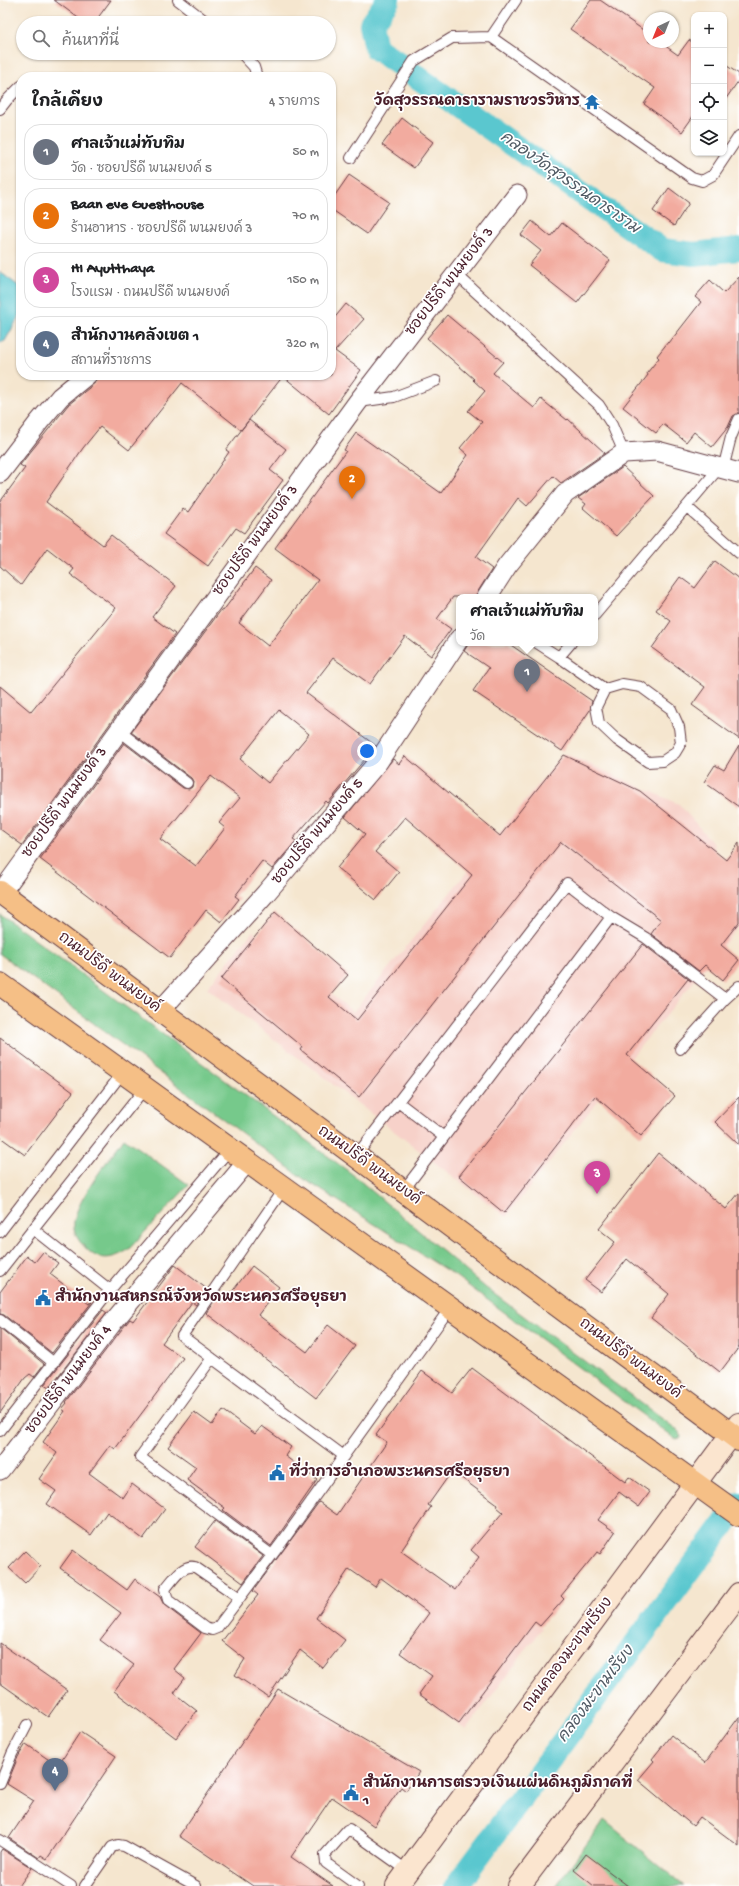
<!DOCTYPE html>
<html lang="th">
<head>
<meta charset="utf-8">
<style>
	:root { --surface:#fff; --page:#f6f6f6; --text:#202124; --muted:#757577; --line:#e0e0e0; --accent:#1f6fb2 }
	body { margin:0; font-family:"Gochi Hand","Playpen Sans Thai",sans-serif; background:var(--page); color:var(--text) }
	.controls { position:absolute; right:12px; top:12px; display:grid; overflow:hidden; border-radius:8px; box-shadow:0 1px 3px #0004 }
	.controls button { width:36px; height:36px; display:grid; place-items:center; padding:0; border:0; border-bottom:1px solid var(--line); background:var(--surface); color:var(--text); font:20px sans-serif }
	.compass { position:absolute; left:643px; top:12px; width:36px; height:36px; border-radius:50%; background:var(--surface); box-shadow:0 1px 3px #0004; rotate:223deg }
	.you { position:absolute; left:367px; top:751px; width:14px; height:14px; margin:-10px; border:3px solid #fff; border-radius:50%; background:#1a73e8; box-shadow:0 0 0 6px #1a73e833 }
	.badge { display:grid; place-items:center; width:26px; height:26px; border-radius:50%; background:var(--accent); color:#fff; font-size:13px; font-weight:700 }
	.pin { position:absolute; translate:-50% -33px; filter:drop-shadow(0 1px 2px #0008) }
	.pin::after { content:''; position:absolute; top:21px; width:14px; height:12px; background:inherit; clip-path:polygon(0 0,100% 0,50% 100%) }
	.popup { position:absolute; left:456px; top:594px; width:142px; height:52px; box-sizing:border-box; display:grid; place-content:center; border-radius:8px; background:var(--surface); filter:drop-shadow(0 1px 3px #0005); font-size:13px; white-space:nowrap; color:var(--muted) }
	.popup b { font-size:15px; color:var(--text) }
	.popup::after { content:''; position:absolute; left:50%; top:100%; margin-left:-8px; border:8px solid transparent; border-top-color:var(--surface) }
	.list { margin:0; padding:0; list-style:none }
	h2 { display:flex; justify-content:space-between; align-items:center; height:52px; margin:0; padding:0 16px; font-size:17px }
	h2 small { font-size:13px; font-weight:400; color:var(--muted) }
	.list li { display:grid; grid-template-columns:26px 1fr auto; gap:12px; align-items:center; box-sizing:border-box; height:56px; margin:0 8px 8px; padding:0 8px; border:1px solid var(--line); border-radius:16px }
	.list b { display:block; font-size:15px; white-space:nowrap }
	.list p { margin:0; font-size:13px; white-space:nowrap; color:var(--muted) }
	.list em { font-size:13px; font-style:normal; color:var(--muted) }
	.icon { flex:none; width:22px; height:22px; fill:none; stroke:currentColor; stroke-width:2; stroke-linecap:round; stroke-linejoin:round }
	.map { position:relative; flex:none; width:739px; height:1886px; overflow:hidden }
	.search { position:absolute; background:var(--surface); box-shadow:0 1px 3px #0004; left:16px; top:16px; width:320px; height:44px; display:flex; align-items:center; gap:10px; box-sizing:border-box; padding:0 14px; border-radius:22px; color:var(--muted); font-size:15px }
	.panel { position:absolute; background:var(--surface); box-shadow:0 1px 3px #0004; left:16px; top:72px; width:320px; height:308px; border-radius:16px }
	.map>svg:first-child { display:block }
	.built { fill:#f7d1c9 }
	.green { fill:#76c98b; stroke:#60745b }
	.water { fill:#5ac7cf; stroke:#52737d }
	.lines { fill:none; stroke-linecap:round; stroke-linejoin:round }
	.canal { stroke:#5ac7cf; stroke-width:24 }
	.building { fill:#f2ab9f; fill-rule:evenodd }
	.lane-casing { stroke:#643d44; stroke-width:12 }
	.street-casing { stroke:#643d44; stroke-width:21 }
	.secondary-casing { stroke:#643d44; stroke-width:24 }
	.primary-casing { stroke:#643d44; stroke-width:24 }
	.lane { stroke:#fff; stroke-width:10 }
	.street { stroke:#fff; stroke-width:19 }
	.secondary { stroke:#fbe5cf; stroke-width:22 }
	.primary { stroke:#f5bf86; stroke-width:22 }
	.labels { text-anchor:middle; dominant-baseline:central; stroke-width:3.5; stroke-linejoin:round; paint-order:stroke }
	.poi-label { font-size:15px; font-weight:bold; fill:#4a1f2b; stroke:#fff; text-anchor:start }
	.street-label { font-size:15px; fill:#4a1f2b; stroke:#fff }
	.water-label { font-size:16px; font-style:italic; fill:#505a64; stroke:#fff }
</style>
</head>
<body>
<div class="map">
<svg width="739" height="1886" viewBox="0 0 739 1886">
	<rect width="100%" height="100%" fill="#fff"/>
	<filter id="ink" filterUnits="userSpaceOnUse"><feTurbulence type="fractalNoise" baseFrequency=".025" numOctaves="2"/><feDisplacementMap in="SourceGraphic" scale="8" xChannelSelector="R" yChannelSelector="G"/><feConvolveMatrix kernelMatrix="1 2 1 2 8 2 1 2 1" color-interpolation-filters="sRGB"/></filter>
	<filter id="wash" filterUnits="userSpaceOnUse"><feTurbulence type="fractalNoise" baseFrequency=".012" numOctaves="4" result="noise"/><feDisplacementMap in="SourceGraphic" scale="16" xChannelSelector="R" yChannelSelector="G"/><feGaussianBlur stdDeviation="0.9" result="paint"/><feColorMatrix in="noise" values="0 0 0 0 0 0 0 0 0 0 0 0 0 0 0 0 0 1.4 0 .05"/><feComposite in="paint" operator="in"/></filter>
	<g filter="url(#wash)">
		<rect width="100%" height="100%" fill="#f5e6cf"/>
		<path class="built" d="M 564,753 L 679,804 L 714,845 L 716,876 L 739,903 L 739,926 L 639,1048 L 506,1217 L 207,988 L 253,931 L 353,1012 Z
			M 493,1591 L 542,1628 L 466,1730 L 416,1693 Z"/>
		<path class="green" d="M 0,914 L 352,1174 L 486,1288 L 680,1432 L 681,1438 L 675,1439 L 454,1275 L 304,1179 L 0,954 Z
			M 124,1138 L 189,1185 L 128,1250 C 117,1257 103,1262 91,1253 C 84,1247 75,1238 74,1228 C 70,1207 111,1157 124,1138 Z
			M 604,1820 L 684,1886 L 556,1886 Z"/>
		<path class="water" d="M 0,272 L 20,287 L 21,313 L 5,341 L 0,343 Z"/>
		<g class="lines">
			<path class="canal" d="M 388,0 L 371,24 L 376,48 L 405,68
				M 413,74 L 662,250 L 694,254 L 739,249
				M 456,1886 L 739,1504"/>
		</g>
		<g id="blocks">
			<path class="building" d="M 54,0 L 111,0 L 94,23 L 85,23 Z
				M 591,0 L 600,0 L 649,34 L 649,42 L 660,42 L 678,55 L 689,40 L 694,43 L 694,115 L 682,132 L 644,104 L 655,88 L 570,29 Z
				M 724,64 L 739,74 L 739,80 L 725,100 Z
				M 402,118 L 433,142 L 414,168 L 382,145 Z
				M 349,175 L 389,202 L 367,234 L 331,209 L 331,201 Z
				M 669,188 L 689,203 L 674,226 L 653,211 Z
				M 532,221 L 551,237 L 562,223 L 610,260 L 577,303 L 529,265 L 541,251 L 521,235 Z
				M 739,277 L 739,413 L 733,416 L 728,427 L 712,447 L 694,432 L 686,442 L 663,424 L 656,433 L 623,407 L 648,375 L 647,373 L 659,358 L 657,356 L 668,342 L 669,343 L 701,302 L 695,297 L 710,280 L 724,293 Z
				M 346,304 L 364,319 L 335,351 L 361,370 L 329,414 L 283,376 L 241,430 L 182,383 L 129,450 L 100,427 L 83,448 L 46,502 L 103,545 L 111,535 L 176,586 L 152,617 L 175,634 L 22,845 L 0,829 L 0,686 L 31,712 L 116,608 L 70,574 L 74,569 L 47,548 L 21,585 L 0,566 L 0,502 L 25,468 L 20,465 L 68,405 L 94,384 L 98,375 L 331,375 L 331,322 Z
				M 447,315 L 503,362 L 493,373 L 534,408 L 541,399 L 567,420 L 568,419 L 605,453 L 561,483 L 553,476 L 527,506 L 518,498 L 476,557 L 492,569 L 477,593 L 474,597 L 453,597 L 437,619 L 451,629 L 431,656 L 405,636 L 370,684 L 333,658 L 306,693 L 376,746 L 328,803 L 326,801 L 293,839 L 296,841 L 272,869 L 262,861 L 235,896 L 239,899 L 221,922 L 206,910 L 170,958 L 40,859 L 124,743 L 183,788 L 189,789 L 192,787 L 193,781 L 191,778 L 131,732 L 221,610 L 223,611 L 255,568 L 271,580 L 239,623 L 268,646 L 318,580 L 275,548 L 346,451 L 344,450 L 356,433 L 441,493 L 468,455 L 460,448 L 482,422 L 468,411 L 485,391 L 473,380 L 474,379 L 427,338 ZM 279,710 L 309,734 L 268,783 L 240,759 ZM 211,776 L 240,798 L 219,823 L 225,828 L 196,866 L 160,839 Z
				M 249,420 L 286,449 L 270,470 L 283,480 L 244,533 L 236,528 L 208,566 L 164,534 L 183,508 L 188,512 L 229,452 L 226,450 Z
				M 623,467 L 654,496 L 616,536 L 583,508 L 586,504 L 578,498 Z
				M 715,561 L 739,579 L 739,739 L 692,705 L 705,687 L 652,648 L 671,621 L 656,610 L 680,577 L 695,588 Z
				M 469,643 L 508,643 L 592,701 L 590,710 L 562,751 L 473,691 L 489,668 L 464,651 Z
				M 739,745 L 739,807 L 704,782 L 715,765 L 724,770 Z
				M 564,755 L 640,791 L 726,860 L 739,843 L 739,922 L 721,945 L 739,960 L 723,980 L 705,965 L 699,971 L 651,934 L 661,920 L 561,842 L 359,1097 L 301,1050 L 303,1047 L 221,979 L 275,912 L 348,975 L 329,997 L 357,1020 L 472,875 L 405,817 L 375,852 L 399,872 L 376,900 L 337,868 L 365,834 L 345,817 L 393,759 L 399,764 L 405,756 L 500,836 Z
				M 643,944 L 691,981 L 688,979 L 627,1055 L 675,1096 L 641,1136 L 595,1096 L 504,1213 L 459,1176 Z
				M 0,1038 L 73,1092 L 25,1155 L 0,1137 Z
				M 739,1097 L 739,1145 L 715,1122 Z
				M 658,1153 L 726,1209 L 739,1193 L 739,1347 L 720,1372 L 651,1318 L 669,1294 L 627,1259 L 601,1292 L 585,1280 L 615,1242 L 599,1229 Z
				M 43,1252 L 58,1263 L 50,1274 L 89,1304 L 91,1301 L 92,1302 L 52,1353 L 4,1315 L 0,1314 L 0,1292 L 27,1256 L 35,1262 Z
				M 175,1265 L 207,1289 L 196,1305 L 192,1302 L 162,1343 L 183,1358 L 115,1449 L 110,1445 L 89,1473 L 123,1498 L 132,1484 L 165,1509 L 143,1539 L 107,1512 L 91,1535 L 47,1504 L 56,1491 L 39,1479 L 57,1453 L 43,1442 L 65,1411 L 62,1409 L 67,1403 L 66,1402 L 122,1329 L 130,1319 L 133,1321 Z
				M 252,1266 L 279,1287 L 258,1315 L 307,1352 L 328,1325 L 355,1346 L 316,1398 L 206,1313 L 217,1297 L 224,1302 Z
				M 103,1310 L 107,1313 L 49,1388 L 44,1385 Z
				M 0,1328 L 44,1364 L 34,1377 L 30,1374 L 25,1378 L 0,1413 Z
				M 472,1368 L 625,1482 L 629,1477 L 650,1492 L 639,1507 L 619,1492 L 598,1520 L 615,1532 L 600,1554 L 597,1552 L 561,1596 L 564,1599 L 540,1626 L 535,1622 L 459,1723 L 419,1694 L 432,1676 L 400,1653 L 429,1613 L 381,1578 L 375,1587 L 349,1569 L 316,1618 L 345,1640 L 323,1668 L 300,1650 L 268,1697 L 235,1675 L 245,1659 L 222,1641 L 258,1595 L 253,1591 L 319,1502 L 337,1515 L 387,1442 L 376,1435 L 422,1371 L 452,1393 ZM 452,1471 L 498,1505 L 497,1507 L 503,1512 L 471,1550 L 479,1557 L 455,1590 L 401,1551 L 431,1507 L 428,1505 Z
				M 223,1410 L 255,1434 L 262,1426 L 291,1447 L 285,1456 L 317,1480 L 271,1546 L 223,1510 L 225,1508 L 187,1480 L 196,1467 L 168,1447 L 194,1412 L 212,1425 Z
				M 215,1521 L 263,1556 L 243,1583 L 195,1547 Z
				M 73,1550 L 127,1590 L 135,1579 L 160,1597 L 164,1605 L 201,1633 L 174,1669 L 185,1678 L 174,1693 L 197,1711 L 176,1738 L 114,1691 L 134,1665 L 100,1640 L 121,1613 L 60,1568 Z
				M 25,1551 L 41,1566 L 25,1583 L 9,1568 Z
				M 0,1643 L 67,1690 L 48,1717 L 0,1683 Z
				M 278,1689 L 419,1772 L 406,1791 L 401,1787 L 374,1826 L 332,1797 L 291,1857 L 333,1886 L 253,1886 L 179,1836 Z
				M 739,1717 L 739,1846 L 700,1817 L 693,1826 L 638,1780 L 654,1761 L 652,1759 L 671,1735 L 705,1763 Z
				M 80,1732 L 116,1756 L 47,1859 L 41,1855 L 39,1858 L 9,1838 L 34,1801 L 7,1784 L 18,1757 L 26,1744 L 58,1766 Z
				M 2,1849 L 32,1868 L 19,1886 L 0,1886 L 0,1852 Z
				M 586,1854 L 628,1886 L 594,1886 L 574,1870 Z"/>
		</g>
	</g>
	<g filter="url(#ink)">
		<use href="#blocks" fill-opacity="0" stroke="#643d44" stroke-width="1"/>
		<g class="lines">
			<defs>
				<path id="lane" d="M 178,0 L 208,23
					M 516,0 L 491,37 L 692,178 L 702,181 L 713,175 L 739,136
					M 241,53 L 254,67 L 257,77
					M 0,109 L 7,100 L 21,86
					M 351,158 L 414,61 L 452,38 L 491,37
					M 456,274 L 599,405 L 612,425 L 624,453
					M 359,402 L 394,397 L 436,381
					M 723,469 L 731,437 L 739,419
					M 687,507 L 739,553
					M 595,615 L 719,468
					M 537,643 L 559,657 L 571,643
					M 559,657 L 605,689 L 596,707 L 599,723 L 617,740 L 648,762 L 663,761 L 675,753 L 681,743 L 679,727 L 671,709 L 641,687 L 622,684 L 605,689
					M 118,730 L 187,783
					M 611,917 L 646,938 L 725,999
					M 680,1049 L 725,999 L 739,986
					M 145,1088 L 33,1229 L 110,1290 L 230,1149
					M 398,1102 L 444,1137
					M 356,1156 L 567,883 L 611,917 L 403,1191
					M 284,1188 L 182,1336 L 344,1456
					M 0,1232 L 123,1072
					M 0,1271 L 33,1229
					M 0,1320 L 54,1363
					M 212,1358 L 140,1457 L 272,1555
					M 0,1431 L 110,1290
					M 240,1598 L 195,1567 C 182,1564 173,1580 165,1589 L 168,1600 L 205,1628 L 212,1630 L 217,1628 C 239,1599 261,1570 282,1542 L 450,1308
					M 0,1784 L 12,1754 L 27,1725
					M 0,1840 L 71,1886
					M 85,1886 L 112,1847 L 118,1845 L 124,1846 L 196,1886
					M 358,1886 L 326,1863 L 325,1855 L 347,1830 L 349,1829 L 408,1871"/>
				<path id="street" d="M 0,473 L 39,422 L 60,397 L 87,375
					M 487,597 L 507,566 L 565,494 L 624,453 L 657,451 L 739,473
					M 1,893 L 357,403 L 517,195
					M 160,1011 L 266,893 L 378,762 L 459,639
					M 0,1470 L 113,1322 L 247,1162"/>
				<path id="secondary" d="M 397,1886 L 739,1424
					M 519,1886 L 739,1594"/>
				<path id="primary" d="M 0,892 L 739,1440
					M 0,984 L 739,1515"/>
			</defs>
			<use href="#lane" class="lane-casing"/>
			<use href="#street" class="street-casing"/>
			<use href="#secondary" class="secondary-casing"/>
			<use href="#primary" class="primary-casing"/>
			<use href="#lane" class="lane"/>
			<use href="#street" class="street"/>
			<use href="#secondary" class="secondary"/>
			<use href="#primary" class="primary"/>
		</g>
	</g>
	<defs>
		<symbol id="temple-bare" viewBox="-9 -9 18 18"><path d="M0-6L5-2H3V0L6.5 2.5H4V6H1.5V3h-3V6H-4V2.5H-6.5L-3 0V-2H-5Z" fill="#1f6fb2" stroke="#fff" stroke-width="2.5" paint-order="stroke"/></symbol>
		<symbol id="civic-bare" viewBox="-9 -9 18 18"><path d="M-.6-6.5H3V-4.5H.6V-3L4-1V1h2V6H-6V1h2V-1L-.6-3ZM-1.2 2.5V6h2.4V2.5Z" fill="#1f6fb2" stroke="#fff" stroke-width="2.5" paint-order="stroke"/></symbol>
	</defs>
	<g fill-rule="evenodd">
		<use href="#temple-bare" x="581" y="91" width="22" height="22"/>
		<use href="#civic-bare" x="32" y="1287" width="22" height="22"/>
		<use href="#civic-bare" x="266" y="1462" width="22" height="22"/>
		<use href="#civic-bare" x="340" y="1782" width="22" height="22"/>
	</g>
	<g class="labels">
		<g class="poi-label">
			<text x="580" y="102" text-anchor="end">วัดสุวรรณดารารามราชวรวิหาร</text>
			<text x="55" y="1298">สํานักงานสหกรณ์จังหวัดพระนครศรีอยุธยา</text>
			<text x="289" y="1473">ที่ว่าการอำเภอพระนครศรีอยุธยา</text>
			<text x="363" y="1784">สำนักงานการตรวจเงินแผ่นดินภูมิภาคที่<tspan x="363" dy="17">1</tspan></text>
		</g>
		<g class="street-label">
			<text transform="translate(450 282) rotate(-52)">ซอยปรีดี พนมยงค์ 3</text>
			<text transform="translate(256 541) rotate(-54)">ซอยปรีดี พนมยงค์ 3</text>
			<text transform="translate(65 803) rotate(-54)">ซอยปรีดี พนมยงค์ 3</text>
			<text transform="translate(318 832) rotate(-50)">ซอยปรีดี พนมยงค์ 5</text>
			<text transform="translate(109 973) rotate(37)">ถนนปรีดี พนมยงค์</text>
			<text transform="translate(369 1166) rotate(36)">ถนนปรีดี พนมยงค์</text>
			<text transform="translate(630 1359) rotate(37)">ถนนปรีดี พนมยงค์</text>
			<text transform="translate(69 1380) rotate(-53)">ซอยปรีดี พนมยงค์ 4</text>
			<text transform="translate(568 1655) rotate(-53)">ถนนคลองมะขามเรียง</text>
		</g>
		<g class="water-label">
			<text transform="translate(569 184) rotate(35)">คลองวัดสุวรรณดาราราม</text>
			<text transform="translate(597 1695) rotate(-53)">คลองมะขามเรียง</text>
		</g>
	</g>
</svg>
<div class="controls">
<button>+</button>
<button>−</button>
<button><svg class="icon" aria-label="locate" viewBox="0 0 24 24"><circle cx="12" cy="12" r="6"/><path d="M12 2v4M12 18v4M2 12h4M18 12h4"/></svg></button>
<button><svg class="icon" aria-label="layers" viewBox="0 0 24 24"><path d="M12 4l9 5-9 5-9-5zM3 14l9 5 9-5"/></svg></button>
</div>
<svg class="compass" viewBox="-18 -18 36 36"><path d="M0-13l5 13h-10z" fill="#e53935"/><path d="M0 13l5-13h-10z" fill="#757577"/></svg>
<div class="you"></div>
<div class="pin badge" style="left:527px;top:692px;background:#6b7280">1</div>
<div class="popup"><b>ศาลเจ้าแม่ทับทิม</b>วัด</div>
<div class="pin badge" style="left:352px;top:499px;background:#e8710a">2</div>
<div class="pin badge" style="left:597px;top:1194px;background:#d1479c">3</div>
<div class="pin badge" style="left:55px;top:1791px;background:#5c6f8a">4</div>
<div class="search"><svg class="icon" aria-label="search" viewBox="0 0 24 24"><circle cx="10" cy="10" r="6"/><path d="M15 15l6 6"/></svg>ค้นหาที่นี่</div>
<section class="panel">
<h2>ใกล้เคียง<small>4 รายการ</small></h2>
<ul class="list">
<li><span class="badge" style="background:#6b7280">1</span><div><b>ศาลเจ้าแม่ทับทิม</b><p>วัด · ซอยปรีดี พนมยงค์ 5</p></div><em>50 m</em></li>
<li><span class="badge" style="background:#e8710a">2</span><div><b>Baan eve Guesthouse</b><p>ร้านอาหาร · ซอยปรีดี พนมยงค์ 3</p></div><em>70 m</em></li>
<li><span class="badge" style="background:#d1479c">3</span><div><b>HI Ayutthaya</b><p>โรงแรม · ถนนปรีดี พนมยงค์</p></div><em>150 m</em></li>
<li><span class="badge" style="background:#5c6f8a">4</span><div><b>สำนักงานคลังเขต 1</b><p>สถานที่ราชการ</p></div><em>320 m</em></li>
</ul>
</section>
</div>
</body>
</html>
